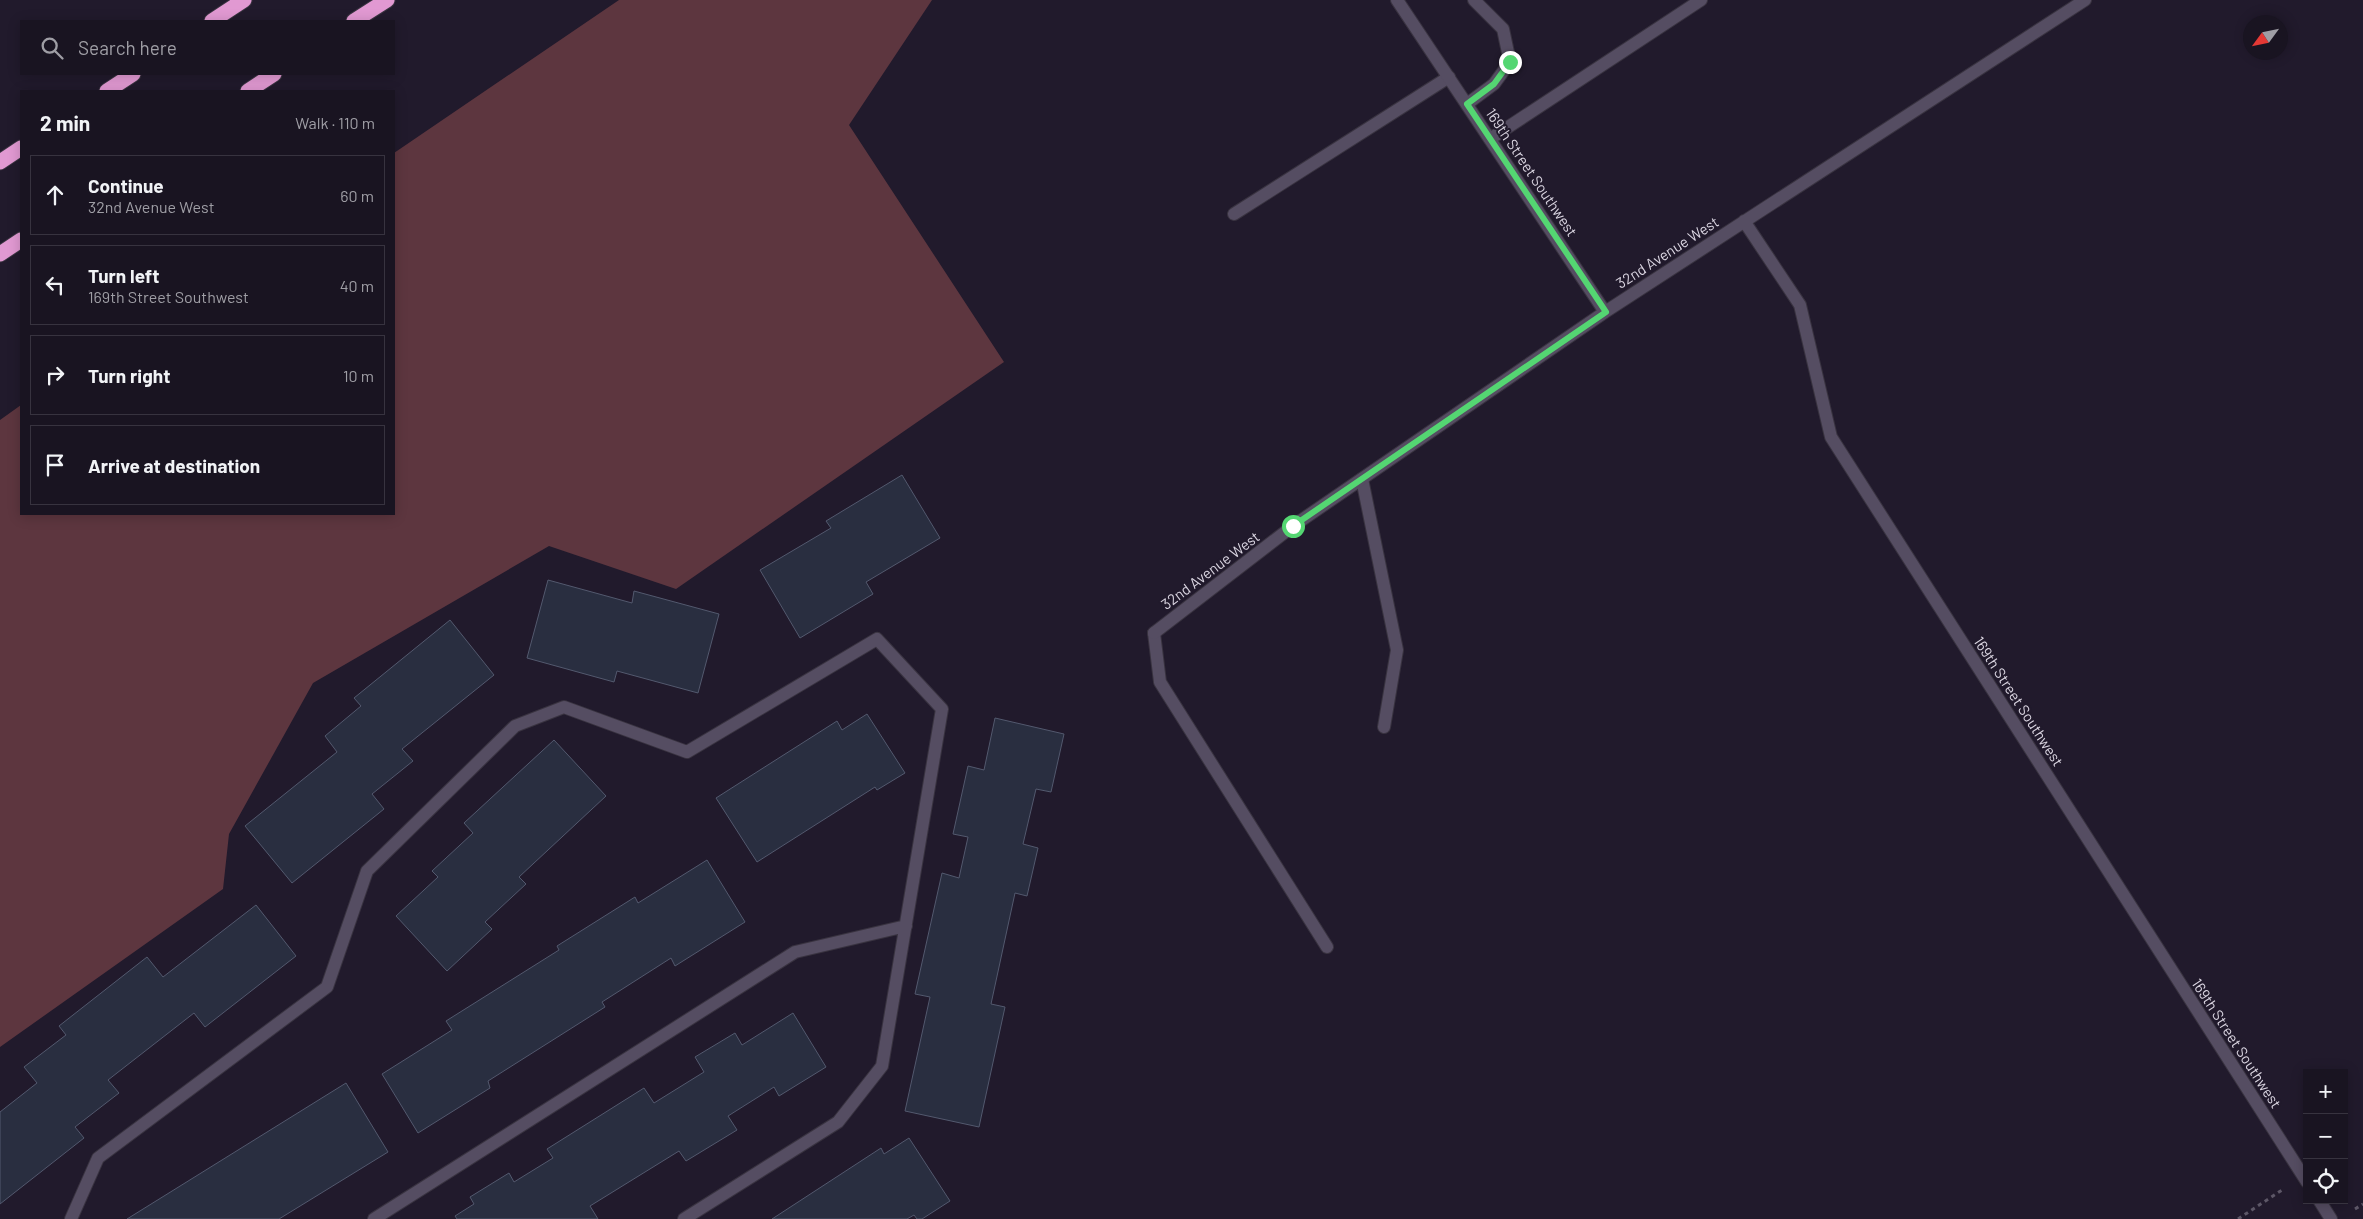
<!DOCTYPE html>
<html lang="en">
<head>
<meta charset="utf-8">
<style>
	:root { --surface:#191421; --page:#221d2a; --text:#f1f3f6; --muted:#9f9ea5; --line:#37333f }
	body { margin:0; font-family:Barlow,sans-serif; background:var(--page); color:var(--text) }
	.controls { position:absolute; right:15px; bottom:15px; display:grid; overflow:hidden; border-radius:0px; box-shadow:0 2px 12px #0003 }
	.controls button { width:45px; height:45px; display:grid; place-items:center; padding:0; border:0; border-bottom:1px solid var(--line); background:var(--surface); color:var(--text); font:25px sans-serif }
	.compass { position:absolute; left:2243px; top:15px; width:45px; height:45px; border-radius:50%; background:var(--surface); box-shadow:0 2px 12px #0003; rotate:237deg }
	.stop { position:absolute; width:15px; height:15px; margin:-11px; border:4px solid #54d672; border-radius:50%; background:#fff }
	.stop.end { background:#54d672; border-color:#fff; box-shadow:0 1px 5px #0008 }
	.list { margin:0; padding:0; list-style:none }
	h2 { display:flex; justify-content:space-between; align-items:center; height:65px; margin:0; padding:0 20px; font-size:21px }
	h2 small { font-size:16px; font-weight:400; color:var(--muted) }
	.list li { display:grid; grid-template-columns:32px 1fr auto; gap:15px; align-items:center; box-sizing:border-box; height:80px; margin:0 10px 10px; padding:0 10px; border:1px solid var(--line); border-radius:0px }
	.list b { display:block; font-size:19px; white-space:nowrap }
	.list p { margin:0; font-size:16px; white-space:nowrap; color:var(--muted) }
	.list em { font-size:16px; font-style:normal; color:var(--muted) }
	.icon { flex:none; width:28px; height:28px; fill:none; stroke:currentColor; stroke-width:2; stroke-linecap:round; stroke-linejoin:round }
	.map { position:relative; flex:none; width:2363px; height:1219px; overflow:hidden }
	.search { position:absolute; background:var(--surface); box-shadow:0 2px 12px #0003; left:20px; top:20px; width:375px; height:55px; display:flex; align-items:center; gap:12px; box-sizing:border-box; padding:0 18px; border-radius:0px; color:var(--muted); font-size:19px }
	.panel { position:absolute; background:var(--surface); box-shadow:0 2px 12px #0003; left:20px; top:90px; width:375px; height:425px; border-radius:0px }
	.map>svg:first-child { display:block }
	.green { fill:#5d363f }
	.building { fill:#292e40; stroke:#53596e }
	.lines { fill:none; stroke-linecap:round; stroke-linejoin:round }
	.lane-casing { stroke:#393340; stroke-width:14 }
	.street-casing { stroke:#393340; stroke-width:14 }
	.highway-casing { stroke:#393340; stroke-width:17 }
	.path { stroke:#5d5767; stroke-width:3; stroke-dasharray:4 4; stroke-linecap:butt }
	.lane { stroke:#554d62; stroke-width:12 }
	.street { stroke:#554d62; stroke-width:12 }
	.highway { stroke:#e199d2; stroke-width:15 }
	.route { stroke:#54d672; stroke-width:6 }
	.labels { text-anchor:middle; dominant-baseline:central; stroke-width:4; stroke-linejoin:round; paint-order:stroke }
	.street-label { font-size:15px; fill:#dad5e1; stroke:#211a2c }
</style>
</head>
<body>
<div class="map">
<svg width="2363" height="1219" viewBox="0 0 2363 1219">
	<rect width="100%" height="100%" fill="#211a2c"/>
	<path class="green" d="M 619,0 L 932,0 L 849,125 L 1004,362 L 676,589 L 549,546 L 313,683 L 229,834 L 223,889 L 0,1047 L 0,420 L 21,405 L 21,514 L 394,514 L 394,153 Z"/>
	<path class="building" d="M 902,475 L 940,538 L 866,582 L 873,594 L 800,638 L 760,570 L 831,528 L 826,521 Z
		M 548,580 L 632,603 L 634,591 L 719,614 L 698,693 L 617,671 L 614,682 L 527,658 Z
		M 450,620 L 494,675 L 402,749 L 413,761 L 372,794 L 384,809 L 292,883 L 245,826 L 337,752 L 325,736 L 361,706 L 354,698 Z
		M 867,714 L 905,773 L 877,790 L 875,787 L 757,862 L 716,798 L 837,721 L 842,730 Z
		M 995,718 L 1064,734 L 1051,792 L 1036,789 L 1023,844 L 1038,848 L 1027,896 L 1015,893 L 991,1004 L 1005,1007 L 979,1127 L 905,1111 L 930,997 L 915,994 L 942,873 L 959,878 L 968,837 L 953,834 L 968,766 L 984,770 Z
		M 554,740 L 606,796 L 519,877 L 526,884 L 485,922 L 492,929 L 447,971 L 396,916 L 438,877 L 432,871 L 473,833 L 464,823 Z
		M 707,860 L 745,922 L 675,966 L 671,958 L 602,1002 L 605,1007 L 488,1081 L 490,1088 L 418,1133 L 382,1074 L 452,1030 L 446,1021 L 559,950 L 557,946 L 635,897 L 638,903 Z
		M 256,905 L 296,956 L 205,1027 L 194,1013 L 108,1080 L 119,1093 L 75,1127 L 84,1138 L 0,1204 L 0,1112 L 37,1083 L 24,1067 L 66,1035 L 59,1026 L 147,957 L 163,977 Z
		M 793,1013 L 826,1067 L 779,1096 L 774,1087 L 728,1116 L 737,1130 L 686,1161 L 679,1151 L 590,1206 L 598,1219 L 457,1219 L 455,1216 L 474,1204 L 470,1197 L 509,1173 L 514,1182 L 553,1158 L 547,1149 L 644,1088 L 654,1103 L 704,1072 L 695,1057 L 735,1033 L 742,1045 Z
		M 346,1083 L 388,1152 L 279,1219 L 127,1219 Z
		M 909,1138 L 950,1201 L 922,1219 L 917,1219 L 914,1215 L 907,1219 L 772,1219 L 881,1148 L 884,1154 Z"/>
	<g class="lines">
		<defs>
			<path id="lane" d="M 1467,104 L 1494,84 L 1510,62 L 1503,29 L 1474,0
				M 1490,139 L 1701,0
				M 1234,214 L 1449,77
				M 1362,479 L 1397,650 L 1384,727
				M 1154,633 L 1160,682 L 1327,947
				M 71,1219 L 98,1158 L 327,987 L 367,871 L 515,726 L 564,707 L 687,752 L 877,639 L 942,709 L 882,1066 L 838,1122 L 684,1219
				M 374,1219 L 795,952 L 906,926"/>
			<path id="street" d="M 1397,0 L 1605,312
				M 1744,221 L 1800,305 L 1831,437 L 2307,1182
				M 1154,633 L 1293,526 L 1605,312 L 2085,0
				M 2319,1200 L 2331,1219"/>
			<path id="highway" d="M 212,21 L 244,0
				M 354,21 L 387,0
				M 107,91 L 133,74
				M 248,91 L 274,74
				M 0,162 L 21,148
				M 0,254 L 21,240"/>
		</defs>
		<use href="#lane" class="lane-casing"/>
		<use href="#street" class="street-casing"/>
		<use href="#highway" class="highway-casing"/>
		<path class="path" d="M 2355,1209 L 2363,1204
			M 2238,1219 L 2282,1190"/>
		<use href="#lane" class="lane"/>
		<use href="#street" class="street"/>
		<use href="#highway" class="highway"/>
	</g>
	<g class="lines">
		<path class="route" d="M 1293,526 L 1606,312 L 1467,104 L 1494,84 L 1510,62"/>
	</g>
	<g class="labels">
		<g class="street-label">
			<text transform="translate(1532 172) rotate(56)">169th Street Southwest</text>
			<text transform="translate(1667 252) rotate(-33)">32nd Avenue West</text>
			<text transform="translate(1210 570) rotate(-37)">32nd Avenue West</text>
			<text transform="translate(2019 701) rotate(57)">169th Street Southwest</text>
			<text transform="translate(2237 1043) rotate(57)">169th Street Southwest</text>
		</g>
	</g>
</svg>
<div class="controls">
<button>+</button>
<button>−</button>
<button><svg class="icon" aria-label="locate" viewBox="0 0 24 24"><circle cx="12" cy="12" r="6"/><path d="M12 2v4M12 18v4M2 12h4M18 12h4"/></svg></button>
</div>
<svg class="compass" viewBox="-18 -18 36 36"><path d="M0-13l5 13h-10z" fill="#e53935"/><path d="M0 13l5-13h-10z" fill="#9f9ea5"/></svg>
<div class="stop" style="left:1293px;top:526px"></div>
<div class="stop end" style="left:1510px;top:62px"></div>
<div class="search"><svg class="icon" aria-label="search" viewBox="0 0 24 24"><circle cx="10" cy="10" r="6"/><path d="M15 15l6 6"/></svg>Search here</div>
<section class="panel">
<h2>2 min<small>Walk · 110 m</small></h2>
<ul class="list">
<li><svg class="icon" aria-label="ahead" viewBox="0 0 24 24"><path d="M12 20V5M6 11l6-6 6 6"/></svg><div><b>Continue</b><p>32nd Avenue West</p></div><em>60 m</em></li>
<li><svg class="icon" aria-label="left" viewBox="0 0 24 24"><path d="M17 20v-9H6M10 6l-5 5 5 5"/></svg><div><b>Turn left</b><p>169th Street Southwest</p></div><em>40 m</em></li>
<li><svg class="icon" aria-label="right" viewBox="0 0 24 24"><path d="M7 20v-9h11M14 6l5 5-5 5"/></svg><div><b>Turn right</b></div><em>10 m</em></li>
<li><svg class="icon" aria-label="arrive" viewBox="0 0 24 24"><path d="M6 21V4h12l-3 4 3 4H6"/></svg><div><b>Arrive at destination</b></div></li>
</ul>
</section>
</div>
</body>
</html>
